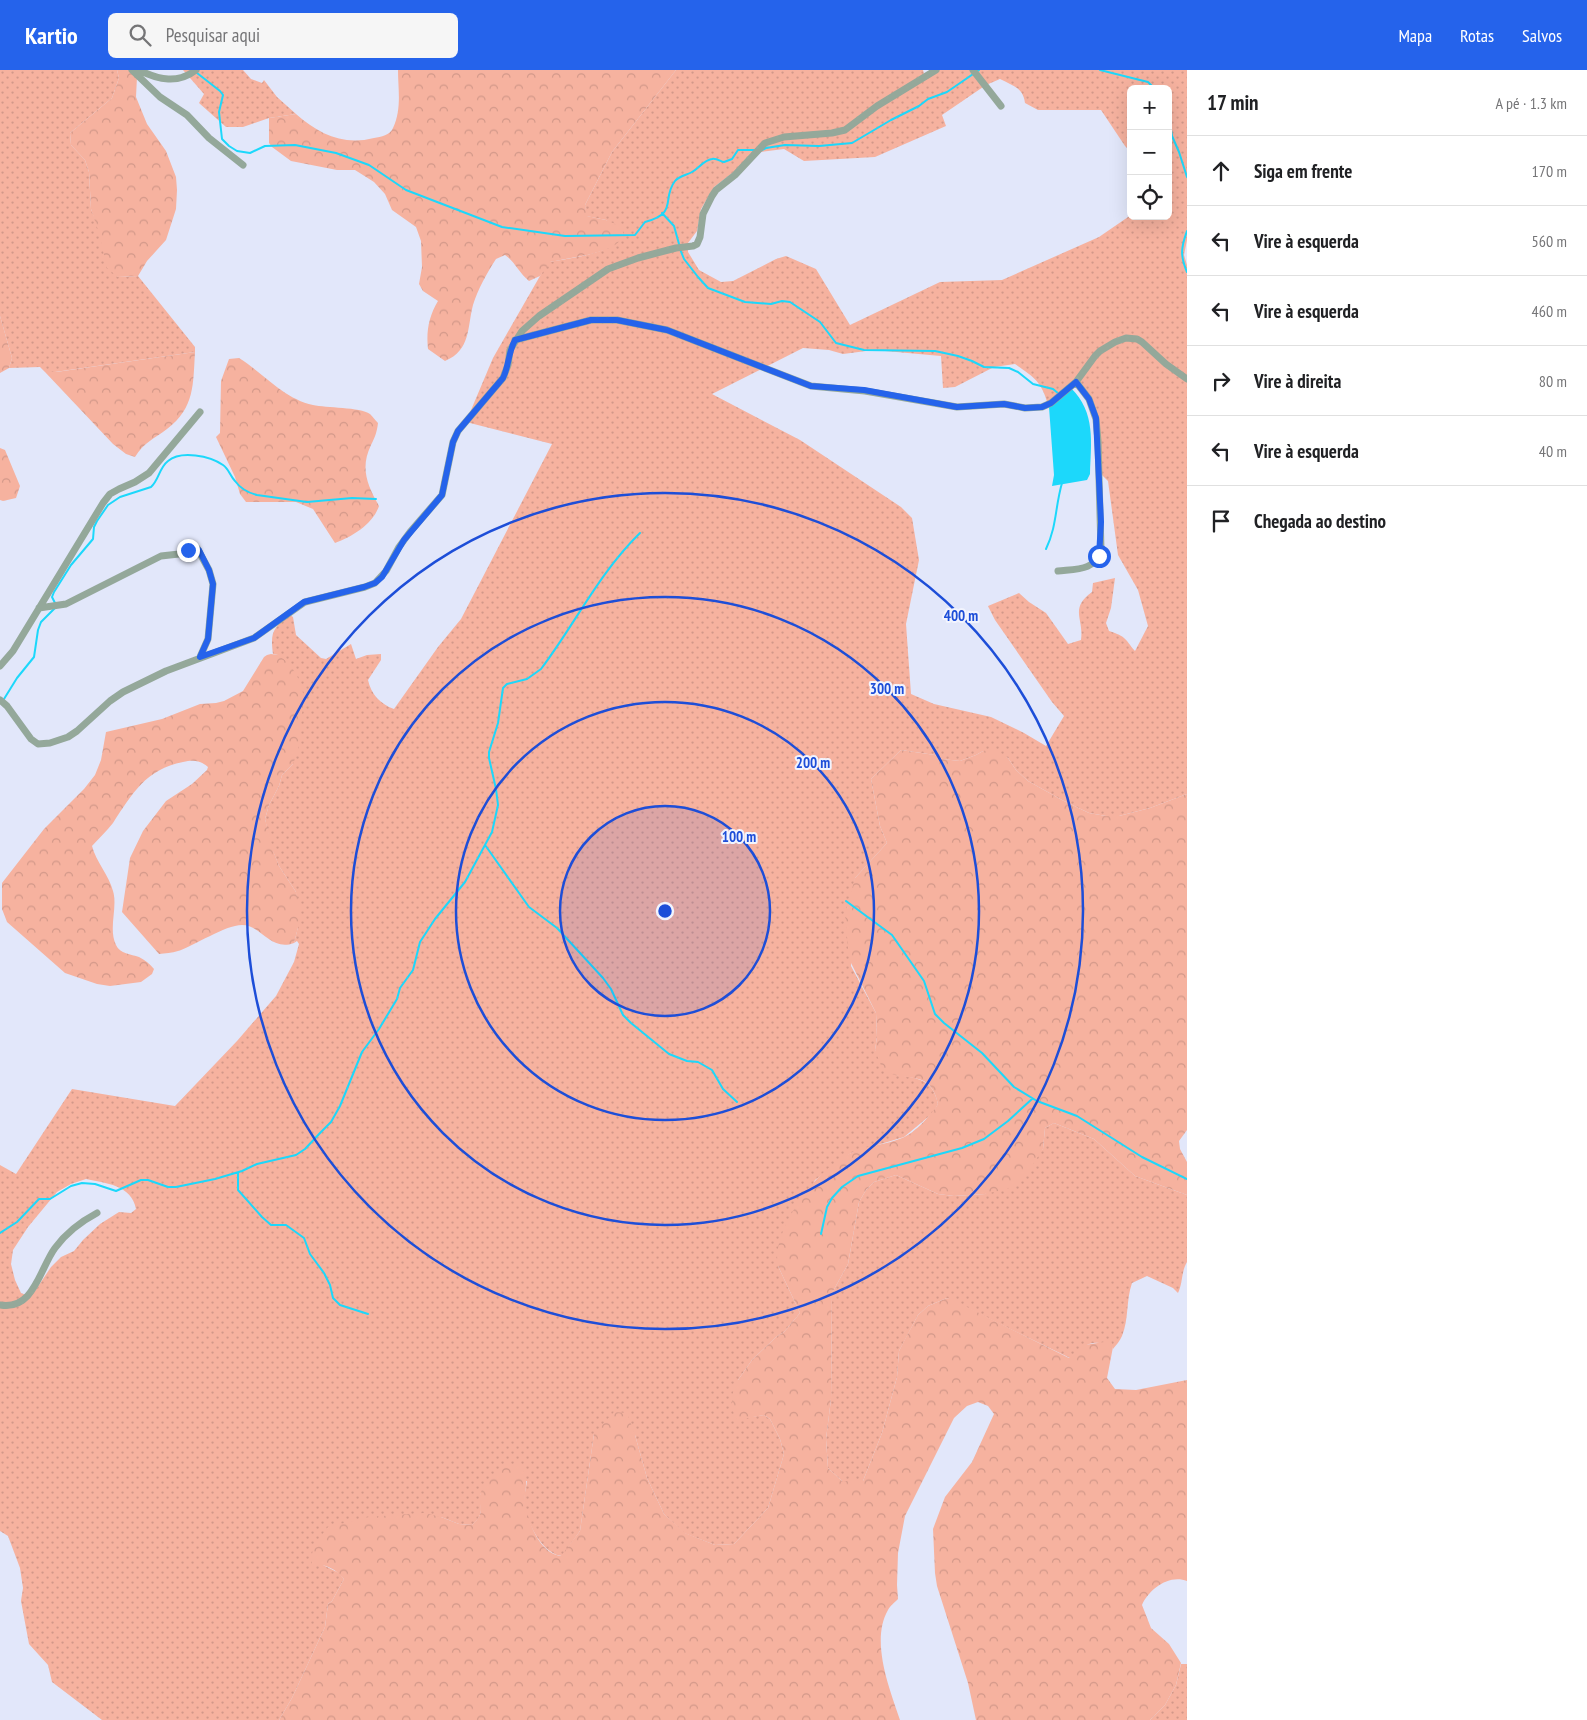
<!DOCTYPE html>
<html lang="pt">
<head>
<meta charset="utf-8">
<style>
	:root { --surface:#fff; --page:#f6f6f6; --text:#202124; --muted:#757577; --line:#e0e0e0; --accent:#2563eb }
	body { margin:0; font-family:"PT Sans Narrow",sans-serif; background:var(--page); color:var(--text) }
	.controls { position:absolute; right:15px; top:15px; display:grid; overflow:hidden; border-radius:8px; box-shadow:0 5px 20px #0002 }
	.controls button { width:45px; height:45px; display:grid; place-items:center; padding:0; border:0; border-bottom:1px solid var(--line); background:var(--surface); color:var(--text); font:25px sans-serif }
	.stop { position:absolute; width:15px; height:15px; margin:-11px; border:4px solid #2563eb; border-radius:50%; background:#fff }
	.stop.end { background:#2563eb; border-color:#fff; box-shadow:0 1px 5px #0008 }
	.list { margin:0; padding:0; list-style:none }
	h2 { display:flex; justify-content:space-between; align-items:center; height:65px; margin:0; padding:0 20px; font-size:21px }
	h2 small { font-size:16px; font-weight:400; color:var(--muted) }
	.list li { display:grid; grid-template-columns:32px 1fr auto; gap:15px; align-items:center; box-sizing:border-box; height:70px; padding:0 20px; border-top:1px solid var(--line) }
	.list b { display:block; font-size:19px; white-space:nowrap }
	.list em { font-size:16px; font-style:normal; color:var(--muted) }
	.icon { flex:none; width:28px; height:28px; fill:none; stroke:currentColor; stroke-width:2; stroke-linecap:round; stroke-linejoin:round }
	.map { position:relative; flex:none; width:1187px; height:1650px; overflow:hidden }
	header { display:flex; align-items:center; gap:30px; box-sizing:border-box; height:70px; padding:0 25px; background:var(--accent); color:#fff }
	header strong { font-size:24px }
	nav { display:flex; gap:28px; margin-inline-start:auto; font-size:18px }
	.search { width:350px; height:45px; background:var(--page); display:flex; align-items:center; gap:12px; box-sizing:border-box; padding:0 18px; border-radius:8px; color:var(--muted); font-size:19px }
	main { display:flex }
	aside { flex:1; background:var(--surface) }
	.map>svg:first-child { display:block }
	.grass { fill:url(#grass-dots); fill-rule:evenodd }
	.forest { fill:url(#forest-crowns) }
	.water { fill:#1cd8fb }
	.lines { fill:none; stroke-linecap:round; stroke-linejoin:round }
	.stream { stroke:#1cd8fb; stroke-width:2 }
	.minor { stroke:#94a89a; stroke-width:7 }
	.route { stroke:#2563eb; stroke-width:6 }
	.ring { fill:none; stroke:#1d4ed8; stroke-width:2.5 }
	.centre { fill:#1d4ed8; stroke:#f2f4fe; stroke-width:2.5 }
	.ring-label { font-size:15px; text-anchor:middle; font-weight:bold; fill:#1d4ed8; stroke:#f2f4fe; stroke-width:4; stroke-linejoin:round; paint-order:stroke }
</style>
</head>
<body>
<header>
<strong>Kartio</strong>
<div class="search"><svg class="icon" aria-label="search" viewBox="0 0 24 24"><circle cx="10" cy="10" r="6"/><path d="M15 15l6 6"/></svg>Pesquisar aqui</div>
<nav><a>Mapa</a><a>Rotas</a><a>Salvos</a></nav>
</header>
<main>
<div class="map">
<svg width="1187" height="1650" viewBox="0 0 1187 1650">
	<defs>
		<pattern id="grass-dots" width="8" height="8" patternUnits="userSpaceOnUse" patternTransform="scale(1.25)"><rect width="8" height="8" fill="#f6b29f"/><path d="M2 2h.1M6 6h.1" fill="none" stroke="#d29889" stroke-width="1.8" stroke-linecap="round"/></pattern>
		<pattern id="forest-crowns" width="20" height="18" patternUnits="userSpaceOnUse" patternTransform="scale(1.25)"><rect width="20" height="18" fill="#f6b29f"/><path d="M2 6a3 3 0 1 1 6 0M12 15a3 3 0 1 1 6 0" fill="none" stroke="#d29889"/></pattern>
	</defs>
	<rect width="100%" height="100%" fill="#e2e7fa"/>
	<path class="grass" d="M 0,0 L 117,0 L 119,8 L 112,28 L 70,63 L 71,75 L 85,90 L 89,102 L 91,139 L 118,207 L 138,206 L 195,277 L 195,282 L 55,302 L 45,302 L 40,297 L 9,298 L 12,288 L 0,246 Z
		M 183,0 L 243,0 L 251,9 L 262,13 L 264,10 L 277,27 L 296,44 L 269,48 L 243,57 L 226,57 L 199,33 L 204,24 Z
		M 676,0 L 923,0 L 924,4 L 932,0 L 1187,0 L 1187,170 L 1184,185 L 1187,195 L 1187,724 L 1150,738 L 1119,746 L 1106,746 L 1089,743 L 1062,730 L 1028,711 L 1016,700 L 1008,688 L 983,681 L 976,685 L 960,691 L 942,689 L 935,685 L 901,680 L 871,709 L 880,756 L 887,773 L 855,808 L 851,896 L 876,943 L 877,967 L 875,980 L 896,1005 C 918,1008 933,1009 938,1034 L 933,1043 L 904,1067 L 851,1083 L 815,1110 L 778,1196 L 800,1243 L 784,1262 L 776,1267 L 752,1290 L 738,1310 L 737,1349 L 764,1345 L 770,1349 L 780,1369 L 784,1384 L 768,1438 L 734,1474 L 715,1475 L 684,1463 L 664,1444 L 647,1408 L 635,1365 L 594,1364 L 580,1461 L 562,1486 C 541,1484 525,1449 524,1431 C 524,1425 526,1418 527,1411 L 480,1424 C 480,1439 485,1443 472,1455 L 459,1454 L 441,1447 L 321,1494 L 339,1503 L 344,1509 L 332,1531 L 328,1534 L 325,1557 L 292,1628 L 279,1650 L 102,1650 L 52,1612 L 48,1595 L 29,1574 L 21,1531 L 23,1518 L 20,1498 L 8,1466 L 0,1461 L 0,1095 L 16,1104 L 72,1019 L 175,1036 L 237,971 L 276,926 L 294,892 L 299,874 L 297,871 L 294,873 L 298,857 L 296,822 L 279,796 L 271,776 L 265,749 L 269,735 L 279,716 L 282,705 L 293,694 L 278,585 L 273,584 C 270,562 273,558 290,545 L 293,547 L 296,565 L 321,588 L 326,589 L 351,574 L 356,589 L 367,585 L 381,584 L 381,590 L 368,610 C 371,624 380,634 394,639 L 438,577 L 461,549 L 552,374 L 466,352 L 493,288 L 544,199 L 549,192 C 569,188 615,184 623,164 L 606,150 L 586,146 L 585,135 L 612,82 ZM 1000,9 C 1013,16 1023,17 1025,33 L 1038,40 L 1101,40 L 1125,76 L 1131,82 L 1131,19 L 1168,19 L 1168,146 L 1131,145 L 1099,167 L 1002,210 L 940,212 L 850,255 L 816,199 L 786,186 L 776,189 L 733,211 L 721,212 L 699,200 L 688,182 L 688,173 L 697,161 L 701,139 L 714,117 L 760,82 L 784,79 L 804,91 L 875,87 L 946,56 L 942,45 L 986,15 ZM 803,278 L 829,280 L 843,284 L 874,280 L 941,286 L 943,318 L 955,317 L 994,297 L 1015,294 C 1034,307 1042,312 1048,335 L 1078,311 L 1082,314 L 1096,351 L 1098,401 L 1108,411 L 1118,485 L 1138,520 L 1148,556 L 1135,581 C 1124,568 1127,567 1109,561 L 1106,553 L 1111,538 L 1115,508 L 1093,513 L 1092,522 C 1069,539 1084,548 1081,570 L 1068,574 L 1046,543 L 1029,532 L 1019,523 L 988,536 L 995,550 L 1052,632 L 1064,646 L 1046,676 L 1024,663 L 991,647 L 934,634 L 911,624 L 906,554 L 919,490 L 912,448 L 901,437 L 800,370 L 712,324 ZM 86,1109 C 105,1113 132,1115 136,1139 L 131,1143 L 119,1142 L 100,1154 L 83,1170 L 74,1181 L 61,1187 L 51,1197 L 35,1221 L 26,1225 L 21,1223 L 15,1210 L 11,1194 L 13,1180 L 28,1157 L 57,1122 L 71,1114 Z
		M 1054,1053 L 1094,1069 L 1135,1106 L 1187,1125 L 1187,1192 C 1181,1202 1183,1213 1178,1223 L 1173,1218 L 1147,1206 L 1132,1213 C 1126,1230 1129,1249 1122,1266 C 1120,1271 1116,1275 1113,1279 L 1113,1277 C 1092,1268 1086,1274 1070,1288 L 947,1228 L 928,1236 L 918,1245 L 899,1281 L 897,1307 L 882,1363 L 863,1411 L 842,1411 L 828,1398 L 826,1369 L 831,1329 L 832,1223 L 848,1194 L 859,1132 L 866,1120 L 874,1112 L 896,1105 L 938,1124 L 954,1126 L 985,1124 L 1043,1079 L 1045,1058 Z
		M 1181,1594 L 1187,1594 L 1187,1650 L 1150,1650 L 1165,1635 L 1176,1615 Z"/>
	<path class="forest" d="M 117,0 L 131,0 L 137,7 L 136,27 L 147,54 L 166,81 L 176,107 L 177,120 L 176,139 L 166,170 L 147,191 L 138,206 L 118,207 L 107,198 L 99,163 L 91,139 L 89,102 L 85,90 L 71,75 L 70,63 L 112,28 L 119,8 Z
		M 398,0 L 676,0 L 612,82 L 585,135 L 587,146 L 606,150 L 622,157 C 623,161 624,165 621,169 C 612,184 567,188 550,192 L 540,206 L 529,211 C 519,203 515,192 505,185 L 496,189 C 487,203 478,219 473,235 C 467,258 471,280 445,291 L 428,279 C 426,261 429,246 438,231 L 423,221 L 419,214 L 422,197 L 421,171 L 416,157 L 392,140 L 385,124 L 374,112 L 355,100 L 337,100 L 291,91 L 272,77 L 269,73 L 269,48 L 296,44 C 319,64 343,76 374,68 C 381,67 390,65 393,58 C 402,39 398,19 398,0 Z
		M 0,246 L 12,288 L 9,298 L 0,303 Z
		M 195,282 C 193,314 195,338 167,359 C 154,369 144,372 135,387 L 126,384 L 113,374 L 45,302 L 56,302 Z
		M 239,288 C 263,303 284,329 313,335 C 326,338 360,337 370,344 C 373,347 375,350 378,353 C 377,362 375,367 371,375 C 360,398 367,415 379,436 C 373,454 352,467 335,473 L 313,439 L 296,432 L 246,432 L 240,424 L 235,407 L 216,367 L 220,363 L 221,311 L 229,289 Z
		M 0,378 L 5,380 L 20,416 L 16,428 L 3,431 L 0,430 Z
		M 271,584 L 278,585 L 290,594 L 298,608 L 304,626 L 298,681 L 293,694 L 282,705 L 279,716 L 269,735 L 265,749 L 274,783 L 279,796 L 296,822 L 301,846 L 294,873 C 271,882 261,855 242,855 C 225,855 194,876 178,881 C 172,883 165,883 159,884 L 122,842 L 130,788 L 143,761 L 166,731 L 192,714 L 207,700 L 208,697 C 200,690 193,690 183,692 C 146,699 132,724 113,753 C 107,761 99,768 92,776 C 96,792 109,805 113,821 C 118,838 108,858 116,875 C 120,884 131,884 139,887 C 145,890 150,894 154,899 L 152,904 L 141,912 L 110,916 L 97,914 L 65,903 L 7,852 L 2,839 L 2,813 L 44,759 L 84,719 L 95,705 L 101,690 L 106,662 L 162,649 L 200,634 L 216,633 L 224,631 L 243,621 L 264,587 L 267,585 Z
		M 994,679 L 1008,688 L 1016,700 L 1028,711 L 1062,730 L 1089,743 L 1106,746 L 1119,746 L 1150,738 L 1187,724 L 1187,1060 L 1179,1071 L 1180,1079 L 1187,1092 L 1187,1125 L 1135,1106 L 1094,1069 L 1054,1053 L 1045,1058 L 1043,1079 L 1023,1109 L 1007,1119 L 985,1124 L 954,1126 L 938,1124 L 896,1105 L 874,1112 L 866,1120 L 859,1132 L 848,1194 L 832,1223 L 831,1329 L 826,1369 L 828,1398 L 842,1411 L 863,1411 L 882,1363 L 897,1307 L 899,1281 L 904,1271 L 918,1245 L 928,1236 L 947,1228 L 951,1229 L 1069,1288 L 1084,1275 L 1111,1271 L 1113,1277 L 1107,1308 L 1115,1319 L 1136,1320 L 1187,1310 L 1187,1511 C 1169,1504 1149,1519 1142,1535 L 1151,1558 L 1169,1574 L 1181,1593 L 1176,1615 L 1165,1635 L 1150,1650 L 976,1650 L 968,1613 L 937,1516 L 935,1503 L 933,1459 L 945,1427 L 972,1392 L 994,1344 L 988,1336 L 978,1332 L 967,1336 L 954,1348 L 905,1446 L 898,1483 L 897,1515 L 898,1529 C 895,1532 890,1536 888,1540 C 870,1571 890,1620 900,1650 L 279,1650 L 292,1628 L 325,1557 L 328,1534 L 332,1531 L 344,1509 C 336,1499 325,1494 312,1494 L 312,1484 L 314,1475 L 328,1457 L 369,1447 L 424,1443 L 441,1447 L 459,1454 L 472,1455 C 489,1439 475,1436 481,1422 C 485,1412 494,1404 502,1396 L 522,1395 C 523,1401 527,1408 526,1414 C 526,1420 524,1427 525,1434 C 528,1452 540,1484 561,1486 L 580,1461 L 594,1364 L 614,1342 L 627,1343 L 635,1365 L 647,1408 L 664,1444 L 685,1463 L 715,1475 L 734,1474 L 768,1438 L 784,1384 L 780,1369 L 770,1349 L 764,1345 L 737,1350 L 732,1339 L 732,1325 L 738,1310 L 752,1290 L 776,1267 L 784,1262 L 800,1243 L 778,1196 C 772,1170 798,1129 815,1111 C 824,1101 839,1089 851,1083 C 867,1075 886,1075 902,1068 C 915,1063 931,1045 938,1034 C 930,995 902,1016 882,998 L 875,980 L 877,967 L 876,943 L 849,889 L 845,844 L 855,808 L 887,773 L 880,756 L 871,709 L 901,680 L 935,685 L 942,689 L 960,691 L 976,685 L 983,681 Z"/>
	<path class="water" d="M 1071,318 C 1096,343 1091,372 1090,404 L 1087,410 L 1052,416 L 1054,405 L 1049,337 Z"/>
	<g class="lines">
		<path class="stream" d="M 1100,0 L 1148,12 L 1155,19
			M 197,3 L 220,21 L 223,25 L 219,42 L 222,69 L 229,76 L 237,81 L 250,83 L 265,76 L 295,75 L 336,83 L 369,95 L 406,120 L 502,157 L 565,166 L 635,165 L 645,152 C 679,143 661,129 675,111 C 679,106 687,105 692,102 C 699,98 704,90 712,89 C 716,88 720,91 724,92 L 732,89 L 738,80 L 755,80
			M 1168,41 L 1172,66 L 1179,82 L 1187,107
			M 762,80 L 766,78 L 785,75 L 819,76 L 852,73 L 891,50 L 919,36 L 928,29 L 947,22 L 979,0
			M 662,143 L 674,156 L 679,174
			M 1187,161 C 1181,177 1180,186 1187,202
			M 680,179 L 684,189 L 698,207 L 708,218 L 745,232 L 771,234 L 782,231 L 790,232 L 820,252 L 836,273 L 864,280 L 935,281 L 958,286 L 972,291 L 984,297 L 1009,298 L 1018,302 L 1033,314 L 1053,319 L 1059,324
			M 1046,479 C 1057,456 1055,437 1062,413
			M 55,533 L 52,527 L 54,522 L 71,495 L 93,469 L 94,457 L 97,451 L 108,435 L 120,427 L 151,417 C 159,410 159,398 168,391 C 181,380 210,386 223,395 C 229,399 230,406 235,411 C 240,418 249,423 257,425 L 307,432 L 352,428 L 376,429
			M 4,629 L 17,608 L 34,587 L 38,560 L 41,552 L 55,538
			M 485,775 L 529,837 L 557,858 L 603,908 L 611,919 L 623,945 L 631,953 L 669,984 L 687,991 L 698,992 L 712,1000 L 723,1019 L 737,1032
			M 846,831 L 892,865 L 924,911 L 935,944 L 944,953 L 982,983 L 1014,1017 L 1037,1031 L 1077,1046 L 1142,1087 L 1187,1109
			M 238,1103 L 238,1120 L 262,1147 L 271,1155 L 286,1155 L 304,1168 L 310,1184 L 324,1203 L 330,1215 L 333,1228 L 340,1235 L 368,1244
			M 0,1163 L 17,1152 L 39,1129 L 50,1129 L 71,1116 L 82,1113 L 95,1114 L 116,1121 L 141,1110 L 148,1110 L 168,1117 L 176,1117 L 215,1109 L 242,1101 L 257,1094 L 296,1085 L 305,1079 L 321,1062 L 331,1052 L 340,1036 L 362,982 L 379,959 L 397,929 L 400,918 L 413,900 L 420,872 L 435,849 L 465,812 L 492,762 L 498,735 L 496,719 L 489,688 L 489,682 L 498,653 L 503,618 L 507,614 L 527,609 L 541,599 C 575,554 599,503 640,463
			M 821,1164 L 827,1137 L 832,1128 L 842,1117 L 858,1106 L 962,1078 L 984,1069 L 1008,1051 L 1032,1029"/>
		<path class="minor" d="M 132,0 L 160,27 L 187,45 L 209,68 L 243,95
			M 139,0 C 159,10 178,14 196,0
			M 973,0 L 1001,36
			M 515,270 L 591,250 L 617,250 L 667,260 L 811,316 L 865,321 L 957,337 L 1004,334 L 1025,338 L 1042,337 L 1051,333 L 1076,312 L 1095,286 L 1100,281 L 1115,272 L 1126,268 L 1137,269 L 1142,272 L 1166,294 L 1187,309
			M 1058,501 C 1075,499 1096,501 1101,480 L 1098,371 L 1096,349 L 1089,329 L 1076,312
			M 39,538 L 66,534 L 161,486 L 179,484 L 191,479 L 197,478 L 209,500 L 213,514 L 208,569 L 200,587
			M 0,596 L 13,581 L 103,433 L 110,424 L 119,419 L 135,412 L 149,403 L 200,342
			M 0,630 L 7,636 L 31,669 L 38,674 L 50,673 L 68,667 L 77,661 L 110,631 L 123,622 L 166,601 L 254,568 L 305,532 L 365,517 L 375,513 L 386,501 L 399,477 L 410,462 L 442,425 L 453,372 L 458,361 L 503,308 L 508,295 L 510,280 L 522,261 L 539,246 L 608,199 L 638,188 L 676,178 L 693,176 L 697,174 L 700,167 L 703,144 L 712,126 L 716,120 L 735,105 L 765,73 L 784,67 L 832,63 L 845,60 L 877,36 L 936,0
			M 0,1235 C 34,1241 40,1198 55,1178 C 66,1163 80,1152 97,1143"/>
	</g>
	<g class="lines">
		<path class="route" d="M 188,480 L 194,478 L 199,480 L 209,500 L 213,514 L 208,569 L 200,587 L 254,568 L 304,532 L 364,517 L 375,513 L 382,507 L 404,470 L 442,425 L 453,372 L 458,361 L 503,308 C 509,296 508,283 515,270 L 591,250 L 617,250 L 667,260 L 811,316 L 864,320 L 957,337 L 1004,334 L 1025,338 L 1042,337 L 1051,333 L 1076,312 L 1089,329 L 1096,348 L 1101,452 L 1099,486"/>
	</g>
	<circle cx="665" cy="841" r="105" fill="#1d4ed8" fill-opacity=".12"/>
	<g class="ring">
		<circle cx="665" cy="841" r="105"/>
		<circle cx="665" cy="841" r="209"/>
		<circle cx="665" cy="841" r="314"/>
		<circle cx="665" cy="841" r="418"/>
	</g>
	<circle cx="665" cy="841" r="8" class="centre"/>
	<g class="ring-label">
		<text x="961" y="551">400 m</text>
		<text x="887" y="624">300 m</text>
		<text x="813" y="698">200 m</text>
		<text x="739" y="772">100 m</text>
	</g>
</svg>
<div class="controls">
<button>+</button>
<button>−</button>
<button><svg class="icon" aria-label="locate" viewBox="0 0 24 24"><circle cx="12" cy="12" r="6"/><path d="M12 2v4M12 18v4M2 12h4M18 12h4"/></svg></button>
</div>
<div class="stop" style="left:1099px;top:486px"></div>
<div class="stop end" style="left:188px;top:480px"></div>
</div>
<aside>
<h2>17 min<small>A pé · 1.3 km</small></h2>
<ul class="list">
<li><svg class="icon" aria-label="ahead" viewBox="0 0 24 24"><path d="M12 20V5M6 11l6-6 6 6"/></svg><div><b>Siga em frente</b></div><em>170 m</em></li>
<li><svg class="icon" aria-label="left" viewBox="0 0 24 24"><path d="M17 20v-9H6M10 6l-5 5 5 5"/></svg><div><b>Vire à esquerda</b></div><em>560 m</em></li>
<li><svg class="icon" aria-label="left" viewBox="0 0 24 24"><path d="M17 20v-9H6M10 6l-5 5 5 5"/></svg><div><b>Vire à esquerda</b></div><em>460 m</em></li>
<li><svg class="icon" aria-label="right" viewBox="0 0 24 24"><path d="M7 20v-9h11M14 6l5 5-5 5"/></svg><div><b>Vire à direita</b></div><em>80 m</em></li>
<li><svg class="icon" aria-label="left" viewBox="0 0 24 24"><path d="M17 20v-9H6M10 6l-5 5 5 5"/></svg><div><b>Vire à esquerda</b></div><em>40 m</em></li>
<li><svg class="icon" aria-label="arrive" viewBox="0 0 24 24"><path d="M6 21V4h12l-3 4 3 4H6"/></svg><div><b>Chegada ao destino</b></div></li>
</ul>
</aside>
</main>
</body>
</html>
